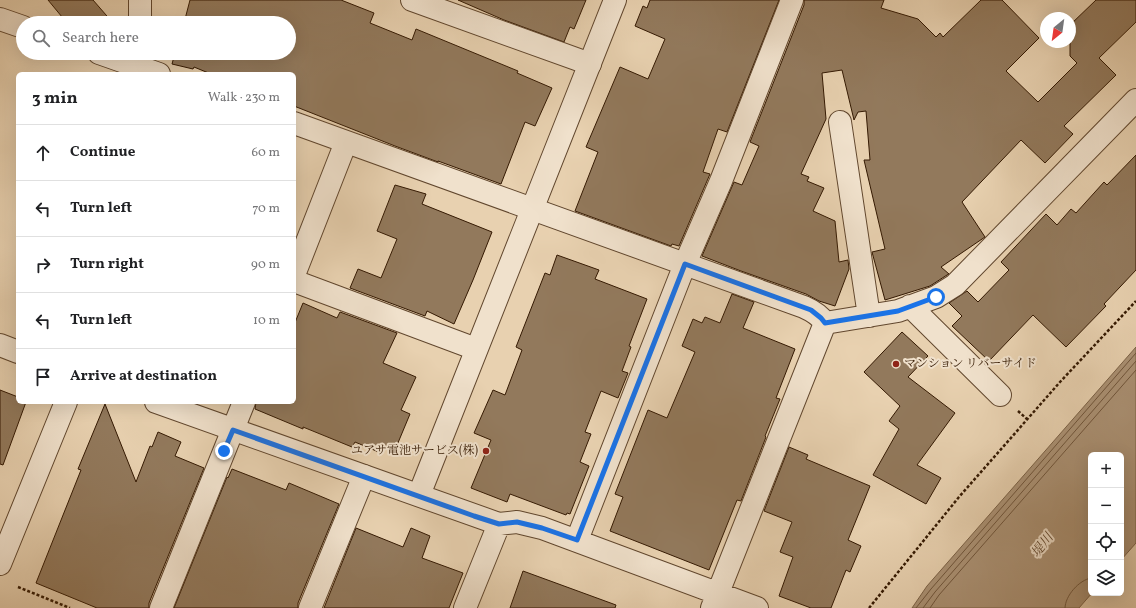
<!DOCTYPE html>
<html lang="en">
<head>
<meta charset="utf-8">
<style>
	:root { --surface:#fff; --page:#f6f6f6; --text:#202124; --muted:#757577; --line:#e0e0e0 }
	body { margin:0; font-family:Vollkorn,"Noto Serif JP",serif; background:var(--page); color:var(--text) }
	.controls { position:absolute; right:12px; bottom:12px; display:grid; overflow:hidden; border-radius:6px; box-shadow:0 4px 16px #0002 }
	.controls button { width:36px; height:36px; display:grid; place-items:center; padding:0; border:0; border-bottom:1px solid var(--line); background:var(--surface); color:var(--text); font:20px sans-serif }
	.compass { position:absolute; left:1040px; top:12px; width:36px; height:36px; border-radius:50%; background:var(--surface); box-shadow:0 4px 16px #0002; rotate:209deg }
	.stop { position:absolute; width:12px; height:12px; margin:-9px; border:3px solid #1a73e8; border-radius:50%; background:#fff }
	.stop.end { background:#1a73e8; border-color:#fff; box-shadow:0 1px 4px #0008 }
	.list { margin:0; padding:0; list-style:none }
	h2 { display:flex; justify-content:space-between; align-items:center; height:52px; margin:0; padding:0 16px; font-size:17px }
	h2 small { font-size:13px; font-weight:400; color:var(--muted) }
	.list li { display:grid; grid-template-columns:26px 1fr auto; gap:12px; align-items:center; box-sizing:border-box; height:56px; padding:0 16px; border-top:1px solid var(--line) }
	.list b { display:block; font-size:15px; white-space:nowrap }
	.list em { font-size:13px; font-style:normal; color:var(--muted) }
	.icon { flex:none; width:22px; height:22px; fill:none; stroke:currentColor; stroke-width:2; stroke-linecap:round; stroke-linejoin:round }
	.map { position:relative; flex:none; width:1136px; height:608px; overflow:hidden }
	.search { position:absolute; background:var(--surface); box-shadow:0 4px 16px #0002; left:16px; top:16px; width:280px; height:44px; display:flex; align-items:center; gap:10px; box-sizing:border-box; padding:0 14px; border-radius:22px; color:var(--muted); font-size:15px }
	.panel { position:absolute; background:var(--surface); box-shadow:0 4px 16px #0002; left:16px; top:72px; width:280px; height:332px; border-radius:6px }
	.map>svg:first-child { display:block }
	.water { fill:#ab9275; stroke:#7b6247 }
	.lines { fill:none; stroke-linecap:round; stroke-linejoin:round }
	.shore { stroke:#70563c; stroke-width:1 }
	.building { fill:#92795c; stroke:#341902 }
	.minor-casing { stroke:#61472e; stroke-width:24 }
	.tertiary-casing { stroke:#61472e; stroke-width:24 }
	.path { stroke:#341902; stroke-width:2.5; stroke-dasharray:3 2; stroke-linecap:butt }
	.minor { stroke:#f0e1cc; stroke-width:22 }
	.tertiary { stroke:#f0e1cc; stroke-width:22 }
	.route { stroke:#1a73e8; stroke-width:5 }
	.poi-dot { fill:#8f2418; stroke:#f0e1cc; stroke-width:1.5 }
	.labels { text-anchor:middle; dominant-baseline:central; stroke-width:4; stroke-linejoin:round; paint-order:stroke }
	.poi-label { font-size:12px; fill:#341902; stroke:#f0e1cc; text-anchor:start }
	.water-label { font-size:13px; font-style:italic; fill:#5e432a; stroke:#f0e1cc }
</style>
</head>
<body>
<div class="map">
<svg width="1136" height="608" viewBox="0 0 1136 608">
	<rect width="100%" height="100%" fill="#e8d1b0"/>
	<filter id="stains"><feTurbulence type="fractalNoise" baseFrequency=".005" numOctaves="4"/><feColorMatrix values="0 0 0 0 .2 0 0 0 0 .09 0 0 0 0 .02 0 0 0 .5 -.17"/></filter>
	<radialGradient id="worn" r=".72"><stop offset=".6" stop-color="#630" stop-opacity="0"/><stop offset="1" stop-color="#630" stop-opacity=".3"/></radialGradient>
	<path class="water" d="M 1136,347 L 1136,543 L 1121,560 L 1121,455 L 1091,455 L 1092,593 L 1079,608 L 912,608 L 927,586 Z"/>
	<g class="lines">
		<path class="shore" d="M 916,608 L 931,589 L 1136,353
			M 923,608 L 935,592 L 1136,361
			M 930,608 L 939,595 L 1136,370
			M 1065,608 C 1065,596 1079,580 1091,578"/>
	</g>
	<path class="building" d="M 48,0 L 93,0 L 113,23 L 67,23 Z
		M 190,0 L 341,0 L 374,13 L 370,23 L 412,40 L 416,29 L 518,71 L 517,73 L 552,88 L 535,126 L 525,122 L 501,184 L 438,161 L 438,162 L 395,146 L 294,106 L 294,74 L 211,74 L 194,67 L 193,69 L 172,64 L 175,53 L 289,53 L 289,23 L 184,23 Z
		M 458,0 L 586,0 L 574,29 L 570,27 L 564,42 L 504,20 Z
		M 650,0 L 779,0 L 727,132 L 718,129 L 703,172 L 710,174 L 679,246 L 672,244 L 671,246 L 575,211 L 598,152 L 586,147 L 620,67 L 648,79 L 665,39 L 635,26 L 643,6 L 647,8 Z
		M 804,0 L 884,0 L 881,8 L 918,19 L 936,37 L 940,33 L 943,37 L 981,0 L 1002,0 L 1039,38 L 1006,71 L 1038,102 L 1077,63 L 1070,56 L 1070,25 L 1096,0 L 1136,0 L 1136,22 L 1099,58 L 1116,75 L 1064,126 L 1073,134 L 1045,163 L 1021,140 L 962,202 L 985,237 L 941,267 L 949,274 L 947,275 L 930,286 L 885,300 L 872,252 L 885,249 L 864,160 L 870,160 L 866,111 L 858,112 L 854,120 L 842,70 L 822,73 L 826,119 L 801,174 L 809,177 L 807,181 L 824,188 L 813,211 L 835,221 L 839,262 L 848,260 L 849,269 L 835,306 L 819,301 L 806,294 L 741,271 L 702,256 L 734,182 L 742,185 L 759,146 L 750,142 L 804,5 Z
		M 1136,155 L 1136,270 L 1104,304 L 1106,306 L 1066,347 L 1033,315 L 989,361 L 952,326 L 962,316 L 949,303 L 967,291 L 978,302 L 1009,270 L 1001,262 L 1046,214 L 1057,225 L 1071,209 L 1076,213 L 1104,182 L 1107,185 Z
		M 395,185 L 426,194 L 422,204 L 492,232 L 473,280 L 454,324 L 427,311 L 425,316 L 350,288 L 358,269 L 381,278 L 397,239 L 377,231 Z
		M 557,255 L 599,270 L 595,279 L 647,299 L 629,346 L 631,347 L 622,371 L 628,373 L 618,398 L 601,391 L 585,432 L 591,434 L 580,462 L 589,466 L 570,514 L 567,513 L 566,515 L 510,494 L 507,502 L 471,488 L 491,440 L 474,433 L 493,390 L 505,395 L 522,350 L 516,347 L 545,273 L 550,275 Z
		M 732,294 L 754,302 L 743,328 L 795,349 L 776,398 L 780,399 L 765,436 L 766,437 L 741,501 L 737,500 L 709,570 L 610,531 L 623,497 L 615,494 L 648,410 L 667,418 L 695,352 L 682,346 L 693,319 L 702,323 L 705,317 L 720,323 Z
		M 303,303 L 337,318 L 340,312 L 397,333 L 383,363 L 416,377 L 401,410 L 410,414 L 395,450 L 384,446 L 381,453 L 355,442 L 352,447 L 303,427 L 303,429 L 255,409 L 256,402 L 294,402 L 294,325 Z
		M 902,332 L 928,356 L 908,377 L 955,413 L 917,465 L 941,478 L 926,504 L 873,475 L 899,429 L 889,421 L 900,406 L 864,372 Z
		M 0,390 L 18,397 L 18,402 L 26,402 L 3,465 L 0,464 Z
		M 105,404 L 136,482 L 150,446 L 152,447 L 158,432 L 181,442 L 175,456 L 204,468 L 149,603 L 149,608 L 97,608 L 36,583 L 81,470 L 78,469 Z
		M 789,447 L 808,455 L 806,459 L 870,486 L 848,540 L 861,546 L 850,572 L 846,570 L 831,608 L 811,608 L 779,596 L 793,557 L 780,552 L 792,522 L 764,511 Z
		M 232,469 L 286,490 L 289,483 L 339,504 L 298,603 L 298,608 L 174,608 L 227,477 L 228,478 Z
		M 356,528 L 403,547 L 411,528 L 430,536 L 422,558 L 463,573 L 449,608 L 324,608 Z
		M 523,571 L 616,605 L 615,608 L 510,608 Z"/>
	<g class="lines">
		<defs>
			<path id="minor" d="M 412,0 L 590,64
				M 0,19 L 23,27
				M 99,53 L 159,74
				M 840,122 L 869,316
				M 294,123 L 804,307 C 813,311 820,315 825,323 L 712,608
				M 294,275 L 346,142
				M 294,281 L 476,349
				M 910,306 L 1000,395
				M 825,323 L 898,311 L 936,297 L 955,285 L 1136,100
				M 577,540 L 685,264 L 721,181 L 792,0
				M 161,608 L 244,402
				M 310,608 L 364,476
				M 465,608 L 499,524 L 517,522 L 542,528 L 757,608"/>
			<path id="tertiary" d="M 140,0 L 140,23
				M 141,74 L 141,53
				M 0,345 L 18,352
				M 156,402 L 499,524
				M 419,495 L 615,0
				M 0,564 L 66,402"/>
		</defs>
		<use href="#minor" class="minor-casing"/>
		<use href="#tertiary" class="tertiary-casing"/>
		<path class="path" d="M 1018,411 L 1027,419
			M 18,587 L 70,608
			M 869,608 L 959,497 L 1060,382 L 1136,301"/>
		<use href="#minor" class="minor"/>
		<use href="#tertiary" class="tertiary"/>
	</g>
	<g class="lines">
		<path class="route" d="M 224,451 L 233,430 L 474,516 L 499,524 L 517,522 L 542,528 L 577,540 L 685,264 L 811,310 L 821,318 L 825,323 L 898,311 L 936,297"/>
	</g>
	<g class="poi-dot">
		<circle cx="896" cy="364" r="4"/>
		<circle cx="486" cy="451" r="4"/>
	</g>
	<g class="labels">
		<g class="poi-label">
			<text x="904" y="364">マンション リバーサイド</text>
			<text x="478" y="451" text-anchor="end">ユアサ電池サービス(株)</text>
		</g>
		<g class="water-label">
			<text transform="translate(1043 546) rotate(-53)">堤川</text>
		</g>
	</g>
	<rect width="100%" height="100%" filter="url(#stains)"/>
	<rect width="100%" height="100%" fill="url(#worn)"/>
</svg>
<div class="controls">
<button>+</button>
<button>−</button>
<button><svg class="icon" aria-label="locate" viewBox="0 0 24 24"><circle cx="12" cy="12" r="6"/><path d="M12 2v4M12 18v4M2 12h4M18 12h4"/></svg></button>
<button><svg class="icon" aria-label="layers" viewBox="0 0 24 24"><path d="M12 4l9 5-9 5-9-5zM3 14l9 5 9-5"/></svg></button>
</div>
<svg class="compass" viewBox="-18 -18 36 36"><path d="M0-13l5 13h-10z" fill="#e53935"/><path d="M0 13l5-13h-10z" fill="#757577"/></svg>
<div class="stop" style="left:936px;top:297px"></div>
<div class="stop end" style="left:224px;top:451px"></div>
<div class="search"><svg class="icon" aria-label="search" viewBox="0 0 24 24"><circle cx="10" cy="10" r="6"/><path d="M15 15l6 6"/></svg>Search here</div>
<section class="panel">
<h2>3 min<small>Walk · 230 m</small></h2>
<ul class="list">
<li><svg class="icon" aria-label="ahead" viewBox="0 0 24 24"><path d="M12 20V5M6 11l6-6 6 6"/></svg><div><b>Continue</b></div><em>60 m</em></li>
<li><svg class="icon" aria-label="left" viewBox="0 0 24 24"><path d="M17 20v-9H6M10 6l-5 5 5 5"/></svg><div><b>Turn left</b></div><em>70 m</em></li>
<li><svg class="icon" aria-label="right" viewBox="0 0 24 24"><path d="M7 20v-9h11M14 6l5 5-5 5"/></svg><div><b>Turn right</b></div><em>90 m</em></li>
<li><svg class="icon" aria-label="left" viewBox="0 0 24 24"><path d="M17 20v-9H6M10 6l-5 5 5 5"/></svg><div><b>Turn left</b></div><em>10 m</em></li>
<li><svg class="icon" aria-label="arrive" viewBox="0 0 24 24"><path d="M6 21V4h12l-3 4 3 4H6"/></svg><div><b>Arrive at destination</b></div></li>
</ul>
</section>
</div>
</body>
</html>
